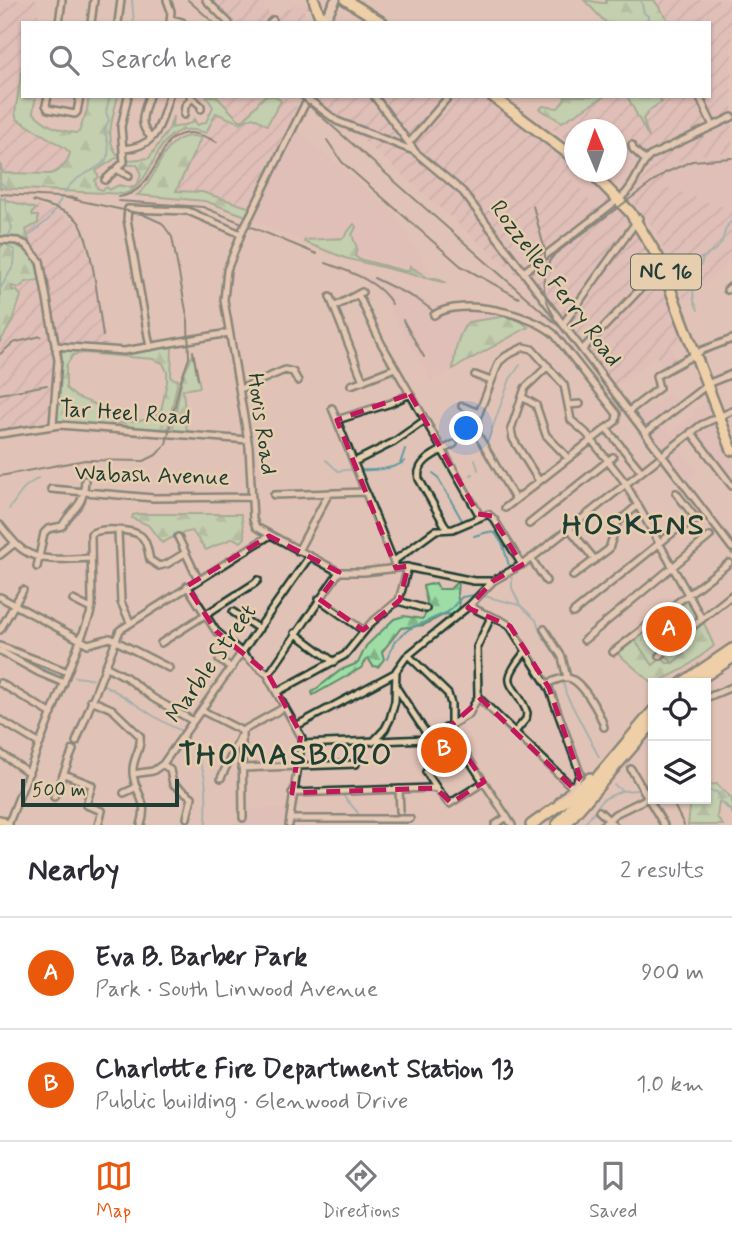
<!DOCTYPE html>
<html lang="en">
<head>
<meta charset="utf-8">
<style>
	:root { --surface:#fff; --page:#f2f2f3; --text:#2b2b33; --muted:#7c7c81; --line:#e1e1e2; --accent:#ea580c }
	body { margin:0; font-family:Mynerve,sans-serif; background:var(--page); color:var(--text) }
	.controls { position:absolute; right:21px; bottom:21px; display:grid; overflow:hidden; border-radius:0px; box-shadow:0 2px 5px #0004 }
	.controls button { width:63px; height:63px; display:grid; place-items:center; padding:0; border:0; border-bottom:2px solid var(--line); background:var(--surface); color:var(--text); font:35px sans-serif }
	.compass { position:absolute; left:564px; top:119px; width:63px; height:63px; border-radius:50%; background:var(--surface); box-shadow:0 2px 5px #0004; rotate:358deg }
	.scale { position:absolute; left:21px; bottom:18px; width:158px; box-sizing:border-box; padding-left:7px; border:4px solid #1f3d34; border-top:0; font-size:19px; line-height:24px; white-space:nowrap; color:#1f3d34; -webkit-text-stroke:5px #e7ceaf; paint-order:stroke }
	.you { position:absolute; left:467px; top:429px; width:24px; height:24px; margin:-18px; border:5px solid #fff; border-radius:50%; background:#1a73e8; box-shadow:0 0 0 10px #1a73e833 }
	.badge { display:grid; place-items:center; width:46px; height:46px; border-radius:50%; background:var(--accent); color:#fff; font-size:23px; font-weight:700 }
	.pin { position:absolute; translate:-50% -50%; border:4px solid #fff; box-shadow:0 2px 7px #0006 }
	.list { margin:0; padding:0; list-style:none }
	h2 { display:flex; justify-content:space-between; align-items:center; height:91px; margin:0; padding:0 28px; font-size:30px }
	h2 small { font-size:23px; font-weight:400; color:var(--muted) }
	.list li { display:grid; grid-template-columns:46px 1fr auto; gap:21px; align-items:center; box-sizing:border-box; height:112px; padding:0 28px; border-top:2px solid var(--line) }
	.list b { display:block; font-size:26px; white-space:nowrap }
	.list p { margin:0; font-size:23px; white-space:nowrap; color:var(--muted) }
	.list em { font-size:23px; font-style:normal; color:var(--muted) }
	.icon { flex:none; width:38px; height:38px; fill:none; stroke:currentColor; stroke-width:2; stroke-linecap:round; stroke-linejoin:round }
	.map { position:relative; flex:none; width:732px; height:825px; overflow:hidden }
	.search { position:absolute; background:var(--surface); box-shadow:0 2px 5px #0004; left:21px; right:21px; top:21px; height:77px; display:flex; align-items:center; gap:18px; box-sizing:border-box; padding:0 24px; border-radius:0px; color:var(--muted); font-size:26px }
	.sheet { height:315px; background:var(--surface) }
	nav { display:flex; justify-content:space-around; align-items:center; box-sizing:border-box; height:98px; border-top:2px solid var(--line); background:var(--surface); font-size:19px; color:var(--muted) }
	nav a { display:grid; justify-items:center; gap:4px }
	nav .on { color:var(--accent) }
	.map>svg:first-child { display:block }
	.built { fill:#ddbabb }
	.industrial { fill:url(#industrial-furrows) }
	.forest { fill:url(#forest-firs); stroke:#5e8d6d; stroke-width:2 }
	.park { fill:url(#park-tufts); stroke:#5e8d6d; stroke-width:2 }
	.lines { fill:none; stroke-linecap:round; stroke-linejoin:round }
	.stream { stroke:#609c9f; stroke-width:2 }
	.minor-casing { stroke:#1f3d34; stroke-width:10 }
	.major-casing { stroke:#1f3d34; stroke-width:12 }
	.highway-casing { stroke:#1f3d34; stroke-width:14 }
	.minor { stroke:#e7ceaf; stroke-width:5 }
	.major { stroke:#fcde96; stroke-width:7 }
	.highway { stroke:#fcde96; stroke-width:9 }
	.rail { stroke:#1f3d34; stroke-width:2 }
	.minor-bridge-casing { stroke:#1f3d34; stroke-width:10; stroke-linecap:butt }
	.minor-bridge { stroke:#e7ceaf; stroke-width:5 }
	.marked { fill:none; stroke:#c2185b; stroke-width:5; stroke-dasharray:14 9; stroke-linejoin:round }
	.labels { text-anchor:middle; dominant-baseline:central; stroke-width:5; stroke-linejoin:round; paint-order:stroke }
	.shield { fill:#e7ceaf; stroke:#5b6859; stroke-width:2 }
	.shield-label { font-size:21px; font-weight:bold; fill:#1f3d34 }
	.street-label { font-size:23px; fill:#1f3d34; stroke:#e7ceaf }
	.district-label { font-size:30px; font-weight:bold; letter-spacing:2px; fill:#1f3d34; stroke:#e7ceaf }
</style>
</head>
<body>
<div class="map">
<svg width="732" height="825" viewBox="0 0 732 825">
	<defs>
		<pattern id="industrial-furrows" width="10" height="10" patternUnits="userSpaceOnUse" patternTransform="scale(1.75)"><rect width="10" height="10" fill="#ddbabb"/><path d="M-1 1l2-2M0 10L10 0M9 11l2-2" fill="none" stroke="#b39899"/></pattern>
		<pattern id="forest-firs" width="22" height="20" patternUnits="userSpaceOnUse" patternTransform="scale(1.75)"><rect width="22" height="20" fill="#9edda6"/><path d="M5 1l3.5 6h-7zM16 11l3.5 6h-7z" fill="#80b488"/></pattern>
		<pattern id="park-tufts" width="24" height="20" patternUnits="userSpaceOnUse" patternTransform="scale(1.75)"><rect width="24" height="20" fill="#9edda6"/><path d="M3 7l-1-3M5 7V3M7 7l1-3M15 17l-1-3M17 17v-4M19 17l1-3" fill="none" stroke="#80b488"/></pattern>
	</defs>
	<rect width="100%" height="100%" fill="#e1c2b6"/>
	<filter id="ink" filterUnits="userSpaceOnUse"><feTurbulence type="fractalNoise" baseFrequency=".0143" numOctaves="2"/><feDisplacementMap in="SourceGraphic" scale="14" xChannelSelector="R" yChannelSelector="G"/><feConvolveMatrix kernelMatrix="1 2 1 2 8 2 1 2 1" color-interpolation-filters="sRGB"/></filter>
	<g filter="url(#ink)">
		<path class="built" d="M 297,130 L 394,212 L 432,276 L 329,247 L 303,242 L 252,220 Z
			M 628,149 L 642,162 L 630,186 L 625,191 L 605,172 L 616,172 L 617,159 Z
			M 732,152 L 732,210 L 667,188 L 660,167 L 695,155 Z
			M 580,172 L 584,172 L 595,180 L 614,199 L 598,211 L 572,177 Z
			M 532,228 L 540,238 L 544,252 L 526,265 L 510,244 Z
			M 353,270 L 406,290 L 438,305 L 491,310 L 519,318 L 528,327 L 431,381 L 385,301 L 371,284 Z
			M 669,393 L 678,405 L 646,429 L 636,414 L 650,404 L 653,406 Z
			M 711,401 L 713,415 L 698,423 L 664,449 L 660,448 L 648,433 L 663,422 L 671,432 L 693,415 L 693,410 Z
			M 715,422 L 719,423 L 732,458 L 732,483 L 695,434 Z
			M 678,446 L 698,472 L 684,482 L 668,459 L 667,455 Z
			M 246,808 L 287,808 L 286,825 L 231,825 L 245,816 Z"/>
		<path class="industrial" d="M 0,0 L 38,0 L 38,23 L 23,23 L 22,114 L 86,149 L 74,171 L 0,187 Z
			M 210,0 L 269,0 L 263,5 L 273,18 L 297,3 L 299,6 L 314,3 L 314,7 L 303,9 L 306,15 L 296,23 L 232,23 Z
			M 650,0 L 732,0 L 732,113 L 715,121 L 702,96 L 709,96 L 709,23 L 665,23 Z
			M 216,96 L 284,96 L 299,109 L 251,208 L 202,192 L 176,191 L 192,158 L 169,147 L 182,137 L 201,138 L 221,101 Z
			M 315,96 L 371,96 L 403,140 L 400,141 L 333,116 L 313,100 Z
			M 376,96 L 484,96 L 574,164 L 574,172 L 580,172 L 572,178 L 598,211 L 544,252 L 540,238 L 532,228 L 510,244 L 473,198 L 417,149 Z
			M 605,96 L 696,96 L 710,124 L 646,157 L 636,148 L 635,142 L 631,141 L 628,144 L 628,149 L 617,159 L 616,130 L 574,130 L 574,146 L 552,128 Z
			M 732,120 L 732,152 L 695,155 L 660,168 L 668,188 L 732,210 L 732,261 L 685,302 L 656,231 L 630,199 L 659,176 L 630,196 L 630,194 L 646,176 L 648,164 L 652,159 Z
			M 350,129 L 409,151 L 426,161 L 465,196 L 532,289 Z
			M 0,197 L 60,212 L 70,218 L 78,225 L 83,236 L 88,258 L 91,258 L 107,347 L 59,342 L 41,255 L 27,241 L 0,237 Z
			M 621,207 L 630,218 L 621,228 L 627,234 L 565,319 L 529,271 Z
			M 635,227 L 647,245 L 644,250 L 651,255 L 658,269 L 584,344 L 567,322 Z
			M 0,242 L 25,247 L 37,261 L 55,363 L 50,420 L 0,430 Z
			M 659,271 L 675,313 L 688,339 L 671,345 L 676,363 L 662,370 L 657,356 L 615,388 L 587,348 Z"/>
		<path class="forest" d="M 584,0 C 592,0 599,4 606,3 L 606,0 L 654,0 L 670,23 L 606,23 Z
			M 23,62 L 23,96 L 36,96 L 33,112 C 46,126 58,130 76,133 L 79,132 L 87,110 L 89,96 L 118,96 C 113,117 102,142 121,158 L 116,158 L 96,171 L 99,177 L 95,180 L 97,188 L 102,190 L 107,187 L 109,190 L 119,185 L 131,188 C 141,183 143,173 137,165 L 129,165 L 127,163 L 130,160 L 149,158 L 169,129 L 173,116 L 172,128 L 192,123 L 194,119 L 197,125 L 206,122 L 213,107 L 206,96 L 216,96 L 239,120 L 244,120 L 264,96 L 275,96 L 281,101 L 267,125 L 253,117 L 240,123 L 216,113 L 206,133 C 152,114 161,181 124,194 L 0,188 L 0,163 L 3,173 L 50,174 C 61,171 67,164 70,153 L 65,148 L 17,119 L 15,113 Z
			M 564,96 L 605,96 L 562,122 L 540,109 L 543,106 L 558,108 L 565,99 Z
			M 627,96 L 666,97 L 660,99 L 662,102 L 651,109 L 643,119 L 649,138 Z
			M 194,136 L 201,138 L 176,191 L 202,192 L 251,208 L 246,216 L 205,201 L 137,195 C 160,179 160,135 194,136 Z
			M 0,198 L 36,209 L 32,213 L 33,216 L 38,216 L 38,223 L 26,230 L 29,240 L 0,236 Z
			M 354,224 L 356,227 L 352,235 L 357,248 L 355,256 L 359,259 L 405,271 L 409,271 L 410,266 L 428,278 L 437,278 L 446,283 L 345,258 L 304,242 L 305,240 L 343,238 Z
			M 5,242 C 26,246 37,258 40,280 L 26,282 L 19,288 L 12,286 L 12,290 L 17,291 L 21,296 L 12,322 L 0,342 L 0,248 Z
			M 507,316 L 518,319 L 528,327 L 453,369 C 455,352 457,335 468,322 Z
			M 168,346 L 172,348 L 171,378 L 178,380 L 167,432 L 117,427 L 117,424 C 133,419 149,424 161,411 L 167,382 L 167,372 L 163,363 L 153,359 L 83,353 L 73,355 L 66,366 L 66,388 L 76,397 L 102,407 L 113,417 L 112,427 L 57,421 L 62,348 L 124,354 Z
			M 193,354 L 200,387 L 183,390 L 187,433 L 172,432 L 182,379 Z
			M 139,514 L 241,514 L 245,538 L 241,542 L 233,538 L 206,550 L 192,531 L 179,534 L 162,543 L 148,525 L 132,518 L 133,515 Z
			M 458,581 L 457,594 L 460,610 L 453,615 L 445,614 L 424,625 L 401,628 L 382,652 L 384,659 L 378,667 L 373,666 L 368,658 L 361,668 L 313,695 L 312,692 L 341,670 L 358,663 L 366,646 L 394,619 L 404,616 L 422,619 C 432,609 425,598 423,586 L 436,583 L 439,589 L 450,589 Z
			M 703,621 L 714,646 L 684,669 L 656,683 L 651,682 L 616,652 L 633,638 L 653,665 L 661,658 L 667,663 L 673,663 L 685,652 L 678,643 Z
			M 717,784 L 732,799 L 732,813 L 726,805 L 719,802 L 717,817 L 723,825 L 688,825 L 691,799 L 706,799 L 706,785 Z"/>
		<path class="park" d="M 687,596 L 702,622 L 678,643 L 685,652 L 673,663 L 665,655 L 653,665 L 633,638 Z"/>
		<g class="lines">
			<path class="stream" d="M 132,0 L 134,23
				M 641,0 L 644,13 L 648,16 L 647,23
				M 0,181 L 6,189
				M 64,193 C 80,164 123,175 104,131 L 109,120 L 106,112 L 110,96
				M 5,197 L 6,210 L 12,228 L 9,235
				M 56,208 L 61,199
				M 30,235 L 49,219 L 55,210
				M 8,246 L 14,250
				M 670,265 L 677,265 L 686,258 L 693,262 C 703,257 714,253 720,245 C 725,237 723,228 732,221
				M 0,289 L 14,265 L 15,251
				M 698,310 L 694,301 L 693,290 L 697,283 L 698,265 L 701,265 L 703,258
				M 487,443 L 510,379 L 520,365
				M 475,459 L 478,470
				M 326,460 L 338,471 L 355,469
				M 400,464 L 405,449
				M 359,470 C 372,471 395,469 405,461
				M 433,473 L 437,476 L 463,522
				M 471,475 L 473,474
				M 9,509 L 25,487 L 38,478
				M 474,536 L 488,532 L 495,533 L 503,545 L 510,569
				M 512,578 L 512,588 L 520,605 L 536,620 L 540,632 L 559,660 L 563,675
				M 484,596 L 519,605
				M 387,659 L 395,641 L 409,629 L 448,612 L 462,597 L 475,595
				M 24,661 L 50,672 L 62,674
				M 75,677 L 92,679
				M 563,681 L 566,694 L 599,757
				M 102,684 C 131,698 152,719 182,731
				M 186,737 C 209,771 207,787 206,825
				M 614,785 L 623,791 L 653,789
				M 706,790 L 717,792 L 723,805 L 732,812
				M 342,794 L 358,813
				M 584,825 L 602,800 L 621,791"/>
			<defs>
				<path id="minor" d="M 167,0 L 171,11 L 170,23
					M 206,0 L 229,23
					M 171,19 L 182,22
					M 326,20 L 337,0
					M 59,23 L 62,0
					M 91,23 L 94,0
					M 118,23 L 121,0
					M 270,23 L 273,20
					M 321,23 L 334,0
					M 48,96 L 46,105 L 48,109 L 75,114 L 77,112 L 80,96
					M 149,96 C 144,112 137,125 151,137
					M 190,96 L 201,106 L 201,109
					M 304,96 L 337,121 L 414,151 L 463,192 L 732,548
					M 374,96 L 414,150
					M 699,96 L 713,126
					M 184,115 L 185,106 L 192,98
					M 409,143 L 449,96
					M 632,145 L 633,149 L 646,161
					M 123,149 C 159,146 159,126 169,96
					M 118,170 L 129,176
					M 105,180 L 124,162 L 121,127 L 128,96
					M 251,214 L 304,106 L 312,96
					M 243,229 L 227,270 L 224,300 L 249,447 L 253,519 L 256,527 L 339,572 L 364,572 L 406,567 L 474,581 L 493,581
					M 0,240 L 18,241 L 26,245 L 40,261 L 58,360 L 53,425
					M 525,271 L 623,196 C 637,183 638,167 650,156 L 732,117
					M 727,290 L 732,286
					M 358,294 L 381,343 L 480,516
					M 330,297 L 363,381
					M 334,307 L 362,292
					M 434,315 C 461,296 531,314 554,334 L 617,414 L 616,421 L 505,508
					M 564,323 L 639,218
					M 55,346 L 124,351 L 229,333
					M 150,347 L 127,219 L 128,209 L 188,211 L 241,234
					M 583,349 L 644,285
					M 475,375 L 491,381
					M 712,382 L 732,374
					M 351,385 L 395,368
					M 240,389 L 285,370 L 293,372 L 298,381
					M 522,397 L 536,405 L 546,435 L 568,458
					M 568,405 L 580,404
					M 462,406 L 479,413
					M 332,408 L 396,568
					M 629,411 L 659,388 L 656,376 L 703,350 L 732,339
					M 337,420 L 391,403 L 410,394
					M 606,428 L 641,471
					M 691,432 L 732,486
					M 645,433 L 707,385
					M 0,434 L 60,425 L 248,440
					M 354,462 L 394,442 L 425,420
					M 539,481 L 513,439 L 511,429 L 525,388 L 548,366
					M 51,489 L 153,498 L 252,497
					M 676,493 L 697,520
					M 274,495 L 366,492
					M 515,499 L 478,435 L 477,418 L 499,362 L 506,356 L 524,347 L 532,349 L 564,385 L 571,420 L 586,433 L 624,481 L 702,619
					M 529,524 L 613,457
					M 0,525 C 7,533 14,544 23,550 C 41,563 70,559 90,558
					M 569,528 L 595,560
					M 447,529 L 419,479 C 415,460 440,452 454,444
					M 118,531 L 121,602 L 130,622
					M 178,537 L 198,579
					M 298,551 L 329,493
					M 0,555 L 15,543
					M 531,558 L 546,581
					M 394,561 L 436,530 L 453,529 L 488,514 L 494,519 L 522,565
					M 37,567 L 44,533 L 48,529 L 62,526 C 75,504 83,510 85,480
					M 573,576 L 609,549 L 617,523 L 638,505
					M 187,586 L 216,631 L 268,675
					M 0,597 L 88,644 L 110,638 L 169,668
					M 319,599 L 364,631
					M 73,600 L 91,609
					M 398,601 L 426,609
					M 470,605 C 482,616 498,616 510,626 L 549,688 L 580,773 L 576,783 L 558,802
					M 233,612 L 259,629
					M 573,613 L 676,530 L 706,514
					M 491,617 L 477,647 L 478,697 L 572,787
					M 544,629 L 562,657 L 567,678
					M 0,630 L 23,590
					M 295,633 L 334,662
					M 584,640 L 710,536
					M 161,643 L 255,583 L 258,580
					M 0,646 L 68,672
					M 0,651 L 40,673 L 64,683
					M 613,652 L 729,563
					M 408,655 L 448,694 L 451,704 L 451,732 L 512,825
					M 660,656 L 678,638 L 732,595
					M 219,660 L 232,668
					M 105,666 L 126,677 L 153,698 L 193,721
					M 0,683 L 52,714
					M 547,684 C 553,681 561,677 568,678 C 582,680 601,715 604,727
					M 396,687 L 430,739
					M 277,692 L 345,655 L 371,623 L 399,600 L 408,567
					M 706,698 L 732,687
					M 91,700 L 112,709 L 140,736 C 142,749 133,757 133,770 C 132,792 150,798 141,825
					M 201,710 L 242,731
					M 0,720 L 40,744
					M 296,726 L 395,673
					M 242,731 L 243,818
					M 242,731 L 285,707
					M 515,732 L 526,719 L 527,713 C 516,681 495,688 526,651
					M 76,742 L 120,630 L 269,536
					M 373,742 L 385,729 L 390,719 L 395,701 L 396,671 L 406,657 L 470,605 L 493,581 L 528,561 L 701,425 L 732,411
					M 301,744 L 428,739 L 469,714 L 478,697
					M 0,753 L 29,773
					M 163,764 L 170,770 L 173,784 L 192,797 L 187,818
					M 242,768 L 356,764
					M 631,769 L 664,825
					M 426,772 L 438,790
					M 64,774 L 92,785 L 86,805 L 102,811 L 98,825
					M 133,774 L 153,771 L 163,764 L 309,557
					M 221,778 L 240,737
					M 399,789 L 400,811
					M 124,793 L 137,787
					M 292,793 L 431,788 L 437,789 L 449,804 L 484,782
					M 54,797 L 73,750
					M 599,811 L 614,825
					M 290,819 L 410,819
					M 8,825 L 90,615 L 92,605 L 91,534 C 99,527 135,529 142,537 C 148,543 148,553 150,560 L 159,566 L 167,564 L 185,553
					M 289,825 L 302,738 L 269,679 L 269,674 L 339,572
					M 495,825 L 507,817
					M 603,825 L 615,814 L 648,798"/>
				<path id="major" d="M 0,820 L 8,825"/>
				<path id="highway" d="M 314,0 L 319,14 L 326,20
					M 346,0 L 383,23
					M 492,96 L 574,158
					M 591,172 L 630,212 L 658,257 L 732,450
					M 682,683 L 732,649
					M 694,683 L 732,658
					M 531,825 L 565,801 L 590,778
					M 557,825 L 653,711
					M 565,825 L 653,723"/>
			</defs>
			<use href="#minor" class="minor-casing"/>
			<use href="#major" class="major-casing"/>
			<use href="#highway" class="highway-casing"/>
			<use href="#minor" class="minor"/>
			<use href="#major" class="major"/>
			<use href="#highway" class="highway"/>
			<path class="rail" d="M 188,0 L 214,23
				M 298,96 L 561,328 L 732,554
				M 327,140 L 342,162 L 461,266 L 519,298
				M 0,194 L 77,198
				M 118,197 C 147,194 155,163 169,141 C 186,128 199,133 217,142
				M 33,201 C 47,206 66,209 77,220 C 92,236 99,311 103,336
				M 119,201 L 203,207 L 317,254
				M 533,206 L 545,251 L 545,268
				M 326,263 C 350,272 379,281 392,304
				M 374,278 L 417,299 L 432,310
				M 554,316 C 542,296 538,272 555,254 L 665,173 L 692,161 L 732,158
				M 403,320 L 424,357
				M 193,351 L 198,379
				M 0,354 L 13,343 L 41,336
				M 0,394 L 47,385
				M 0,476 L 85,460 L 144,461 L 156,455 L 166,444 L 180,383 L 189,358 L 188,321 L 172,237 L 162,223 L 142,214 L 67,198
				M 671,799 L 684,825"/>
			<defs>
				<path id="minor-bridge" d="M 243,229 L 251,214"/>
			</defs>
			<use href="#minor-bridge" class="minor-bridge-casing"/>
			<use href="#minor-bridge" class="minor-bridge"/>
		</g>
	</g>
	<path d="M0 0H732V825H0ZM 410,394 L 478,514 L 492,516 L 522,565 L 493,581 L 468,608 L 510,626 L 549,688 L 580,777 L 572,787 L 481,699 L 448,728 L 484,782 L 451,803 L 436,788 L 292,793 L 301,734 L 268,674 L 216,631 L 187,586 L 269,536 L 339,572 L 319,599 L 363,630 L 400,600 L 408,566 L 396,568 L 337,420 Z" fill="#e1c2b6" fill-opacity=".55" fill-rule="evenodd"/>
	<path class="marked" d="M 410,394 L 478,514 L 492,516 L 522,565 L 493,581 L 468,608 L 510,626 L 549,688 L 580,777 L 572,787 L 481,699 L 448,728 L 484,782 L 451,803 L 436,788 L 292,793 L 301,734 L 268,674 L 216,631 L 187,586 L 269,536 L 339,572 L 319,599 L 363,630 L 400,600 L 408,566 L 396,568 L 337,420 Z"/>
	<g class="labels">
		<rect class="shield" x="631" y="254.5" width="70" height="35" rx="5"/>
		<g class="shield-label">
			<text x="666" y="272">NC 16</text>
		</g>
		<g class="street-label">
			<text transform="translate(555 284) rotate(53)">Rozzelles Ferry Road</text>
			<text transform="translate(125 414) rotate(4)">Tar Heel Road</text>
			<text transform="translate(261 424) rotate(82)">Hovis Road</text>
			<text transform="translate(152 476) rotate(2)">Wabash Avenue</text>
			<text transform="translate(212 664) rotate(-55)">Marble Street</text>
		</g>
		<g class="district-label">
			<text x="634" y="525">HOSKINS</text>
			<text x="286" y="755">THOMASBORO</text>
		</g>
	</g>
</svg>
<div class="controls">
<button><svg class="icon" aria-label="locate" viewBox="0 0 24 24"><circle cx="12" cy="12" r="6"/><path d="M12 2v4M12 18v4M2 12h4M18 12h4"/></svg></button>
<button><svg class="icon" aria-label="layers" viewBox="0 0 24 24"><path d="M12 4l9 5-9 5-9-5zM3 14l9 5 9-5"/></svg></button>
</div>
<svg class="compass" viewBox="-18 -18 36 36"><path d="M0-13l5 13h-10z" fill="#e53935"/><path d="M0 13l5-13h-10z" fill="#7c7c81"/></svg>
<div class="scale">500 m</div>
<div class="you"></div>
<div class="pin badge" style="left:669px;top:629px">A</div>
<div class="pin badge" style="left:444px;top:750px">B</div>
<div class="search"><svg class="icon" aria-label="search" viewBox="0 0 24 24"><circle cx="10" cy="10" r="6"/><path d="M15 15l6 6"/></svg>Search here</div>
</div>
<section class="sheet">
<h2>Nearby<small>2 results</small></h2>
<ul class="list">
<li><span class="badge">A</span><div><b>Eva B. Barber Park</b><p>Park · South Linwood Avenue</p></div><em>900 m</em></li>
<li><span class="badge">B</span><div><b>Charlotte Fire Department Station 13</b><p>Public building · Glenwood Drive</p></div><em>1.0 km</em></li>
</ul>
</section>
<nav>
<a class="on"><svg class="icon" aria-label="map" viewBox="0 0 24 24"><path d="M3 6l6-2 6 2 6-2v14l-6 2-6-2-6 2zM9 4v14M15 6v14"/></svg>Map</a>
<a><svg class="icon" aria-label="directions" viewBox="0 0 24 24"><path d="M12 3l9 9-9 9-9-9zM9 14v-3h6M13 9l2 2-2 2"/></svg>Directions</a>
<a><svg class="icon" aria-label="saved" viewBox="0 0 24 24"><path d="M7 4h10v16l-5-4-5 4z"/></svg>Saved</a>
</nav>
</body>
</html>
